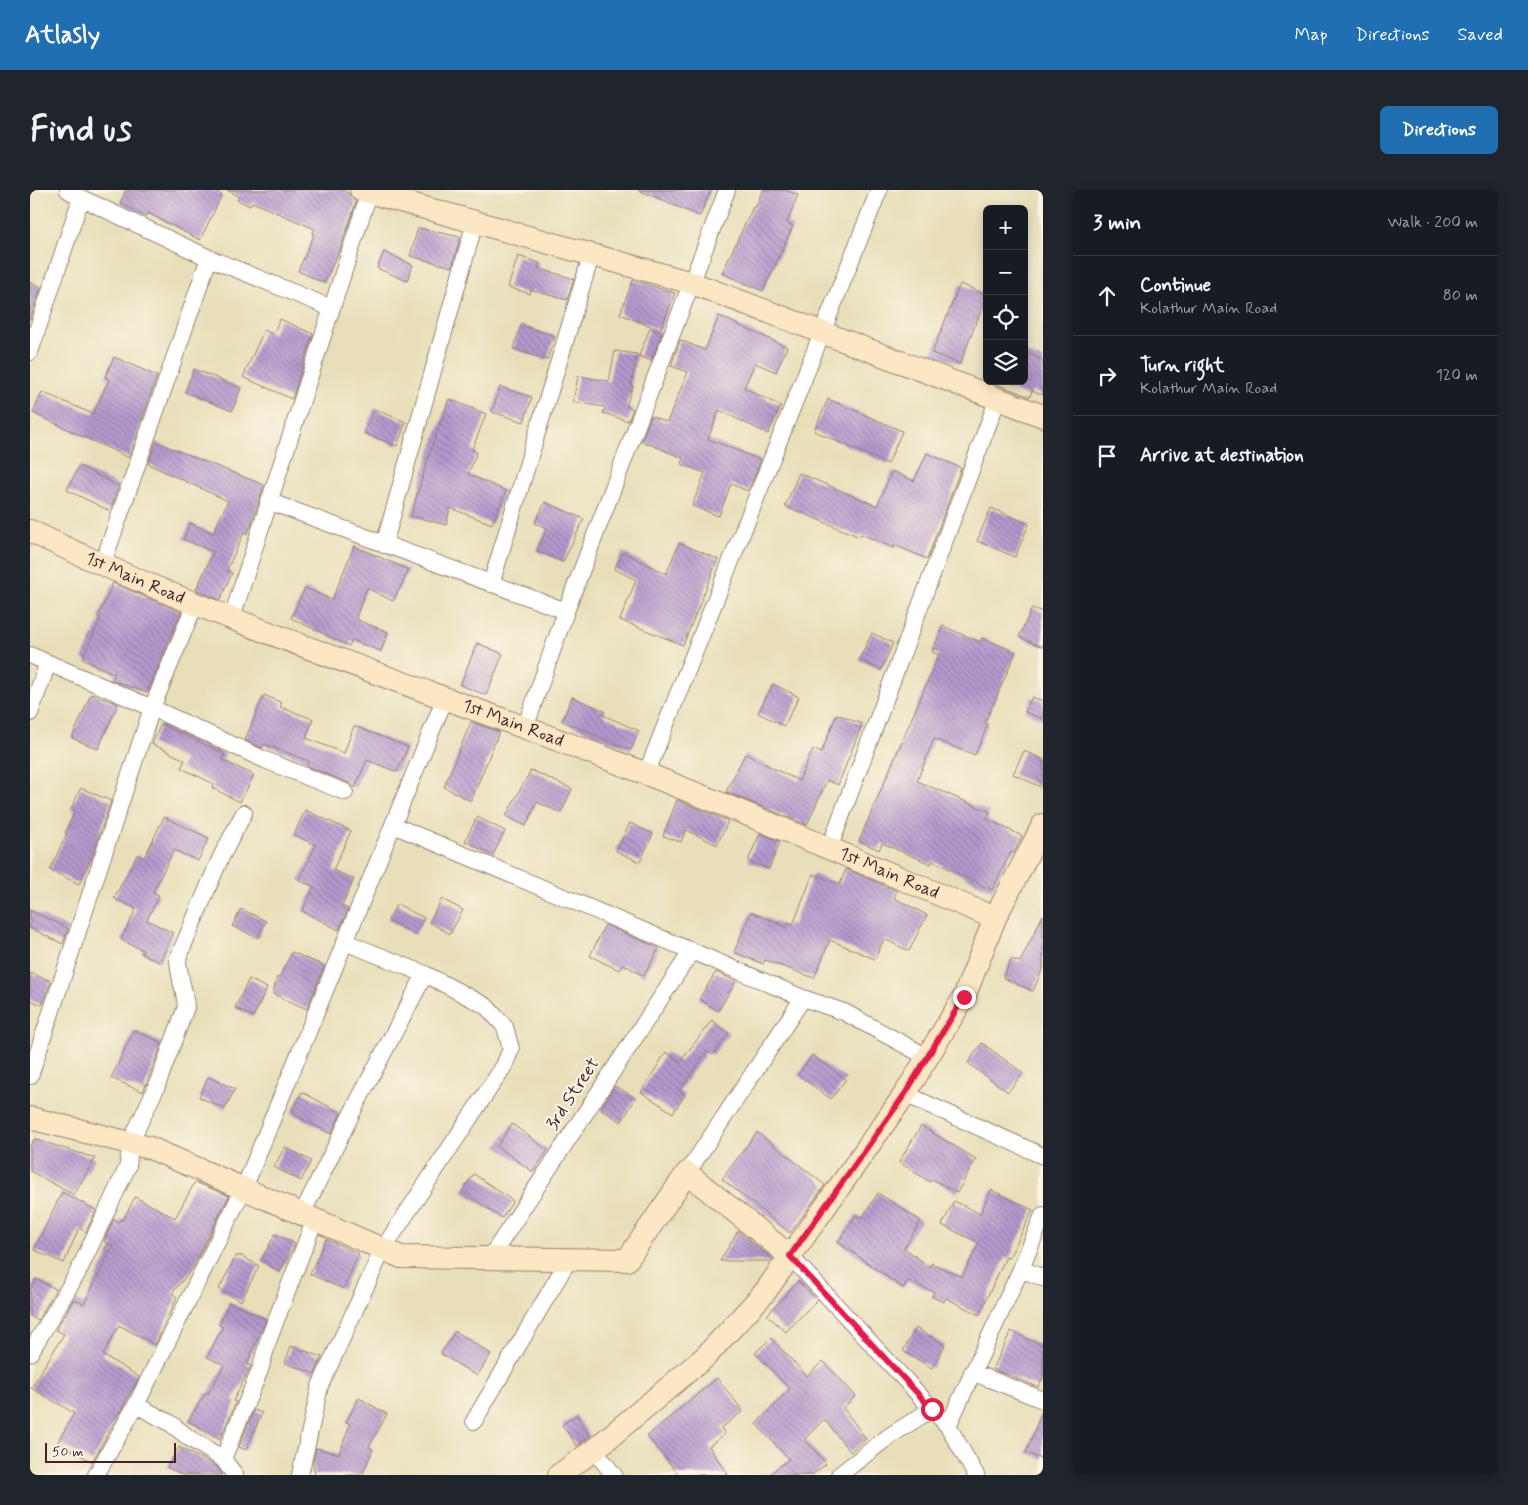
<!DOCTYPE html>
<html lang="en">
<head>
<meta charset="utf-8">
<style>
	:root { --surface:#171b24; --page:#20242c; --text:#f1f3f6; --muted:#9ea1a6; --line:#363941; --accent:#1f6fb2 }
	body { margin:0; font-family:Mynerve,sans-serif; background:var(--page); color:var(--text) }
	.controls { position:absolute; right:15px; top:15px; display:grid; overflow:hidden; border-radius:8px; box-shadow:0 2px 12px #0003 }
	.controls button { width:45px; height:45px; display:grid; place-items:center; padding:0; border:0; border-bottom:1px solid var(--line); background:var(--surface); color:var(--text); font:25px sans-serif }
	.scale { position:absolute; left:15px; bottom:12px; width:131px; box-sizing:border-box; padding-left:5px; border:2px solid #4a1f2b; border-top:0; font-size:14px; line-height:18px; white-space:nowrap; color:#4a1f2b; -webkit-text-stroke:4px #fcf5e5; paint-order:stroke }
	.stop { position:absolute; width:15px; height:15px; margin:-11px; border:4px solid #e11d48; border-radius:50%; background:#fff }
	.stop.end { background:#e11d48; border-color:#fff; box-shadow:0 1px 5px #0008 }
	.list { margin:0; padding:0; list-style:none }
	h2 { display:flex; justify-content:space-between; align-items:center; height:65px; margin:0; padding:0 20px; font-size:21px }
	h2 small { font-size:16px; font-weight:400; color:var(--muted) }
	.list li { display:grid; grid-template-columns:32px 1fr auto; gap:15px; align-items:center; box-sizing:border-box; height:80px; padding:0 20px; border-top:1px solid var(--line) }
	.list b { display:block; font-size:19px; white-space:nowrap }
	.list p { margin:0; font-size:16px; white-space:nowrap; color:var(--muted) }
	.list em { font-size:16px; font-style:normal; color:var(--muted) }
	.icon { flex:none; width:28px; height:28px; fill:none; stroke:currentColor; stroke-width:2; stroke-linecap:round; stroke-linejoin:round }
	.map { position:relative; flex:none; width:1013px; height:1285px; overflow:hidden; border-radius:8px }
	header { display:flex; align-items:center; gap:30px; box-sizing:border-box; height:70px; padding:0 25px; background:var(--accent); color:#fff }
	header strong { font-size:24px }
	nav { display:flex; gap:28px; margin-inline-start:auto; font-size:18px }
	.intro { display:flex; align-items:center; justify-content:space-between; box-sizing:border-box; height:120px; padding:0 30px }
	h1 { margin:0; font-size:35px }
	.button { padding:12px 22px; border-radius:8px; background:var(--accent); color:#fff; font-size:18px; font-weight:700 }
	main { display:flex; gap:30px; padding:0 30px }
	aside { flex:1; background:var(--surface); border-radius:8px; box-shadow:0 2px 12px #0003 }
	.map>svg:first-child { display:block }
	.building { fill:url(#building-back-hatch) }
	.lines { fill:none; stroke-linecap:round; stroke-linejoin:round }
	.street-casing { stroke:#997f72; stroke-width:18 }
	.secondary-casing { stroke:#997f72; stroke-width:24 }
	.street { stroke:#fff; stroke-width:16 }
	.secondary { stroke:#fbe7c3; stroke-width:22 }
	.route { stroke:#e11d48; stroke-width:6 }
	.labels { text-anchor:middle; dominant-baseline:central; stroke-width:4.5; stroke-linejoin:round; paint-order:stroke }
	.street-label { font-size:18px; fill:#4a1f2b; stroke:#fcf5e5 }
</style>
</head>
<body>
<header>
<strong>Atlasly</strong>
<nav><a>Map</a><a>Directions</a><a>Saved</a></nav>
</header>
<div class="intro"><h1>Find us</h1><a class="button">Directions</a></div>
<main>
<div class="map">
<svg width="1013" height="1285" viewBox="0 0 1013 1285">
	<defs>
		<pattern id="building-back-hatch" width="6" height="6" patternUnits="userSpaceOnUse" patternTransform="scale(1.25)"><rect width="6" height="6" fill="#b399ce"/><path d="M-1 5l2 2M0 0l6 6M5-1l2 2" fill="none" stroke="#947ca7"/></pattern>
	</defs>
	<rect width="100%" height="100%" fill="#fcf5e5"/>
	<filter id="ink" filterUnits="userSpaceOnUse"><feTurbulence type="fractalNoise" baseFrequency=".02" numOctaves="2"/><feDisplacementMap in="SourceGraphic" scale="10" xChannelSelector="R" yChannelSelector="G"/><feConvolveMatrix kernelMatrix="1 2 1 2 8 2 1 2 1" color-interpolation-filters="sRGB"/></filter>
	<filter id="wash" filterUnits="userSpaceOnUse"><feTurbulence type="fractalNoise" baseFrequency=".0096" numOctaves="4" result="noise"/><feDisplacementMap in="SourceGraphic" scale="20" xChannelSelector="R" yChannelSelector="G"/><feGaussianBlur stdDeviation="1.12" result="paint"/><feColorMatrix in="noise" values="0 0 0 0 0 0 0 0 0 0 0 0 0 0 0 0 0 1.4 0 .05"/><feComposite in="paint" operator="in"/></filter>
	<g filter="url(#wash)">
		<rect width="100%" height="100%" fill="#e8dfba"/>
		<g id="blocks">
			<path class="building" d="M 96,0 L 182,0 L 192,5 L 170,50 L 118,23 L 116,26 L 90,13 Z
				M 197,0 L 312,0 L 318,3 L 326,12 L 311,57 L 294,93 L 268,81 L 284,45 L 282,44 L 285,39 L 222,12 L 220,16 L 207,10 L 209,6 Z
				M 608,0 L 681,0 L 670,26 Z
				M 733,0 L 755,0 L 768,5 L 757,33 L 763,36 L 733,101 L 692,83 L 723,17 L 725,18 Z
				M 388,38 L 430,47 L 422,77 L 380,66 Z
				M 354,62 L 383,75 L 377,91 L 347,78 Z
				M 488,66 L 510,73 L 508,78 L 544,89 L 537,110 L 501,100 L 500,104 L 478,97 Z
				M 603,90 L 645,103 L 630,140 L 590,124 Z
				M 0,92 L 11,97 L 0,130 Z
				M 930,94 L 957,105 L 930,174 L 902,163 Z
				M 689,126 L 757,157 L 746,182 L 725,173 L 714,198 L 751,216 L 738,244 L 689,220 L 678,249 L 731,270 L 718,301 L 701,294 L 689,326 L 662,316 L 675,283 L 651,274 L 653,268 L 612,251 L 621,226 L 637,232 L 658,182 L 641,176 L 650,150 L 675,160 Z
				M 250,129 L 283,144 L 262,209 L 213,187 L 234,140 L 243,144 Z
				M 491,135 L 525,146 L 517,170 L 483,159 Z
				M 620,138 L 632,143 L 621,171 L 609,166 Z
				M 585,161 L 607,164 L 601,196 L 603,196 L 596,216 L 603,219 L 598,231 L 573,223 L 575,217 L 543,212 L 548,186 L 579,191 Z
				M 994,162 L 1013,170 L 1013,205 L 1002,201 L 1000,207 L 958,191 L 994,191 Z
				M 84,167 L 127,186 L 99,268 L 3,223 L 12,202 L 63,224 L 79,189 L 75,187 Z
				M 164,179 L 211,198 L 202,221 L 155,202 Z
				M 470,197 L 502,207 L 494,232 L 462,222 Z
				M 419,209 L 456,224 L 442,260 L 447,262 L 438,284 L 476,301 L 462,334 L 420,318 L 416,335 L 381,326 L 399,265 Z
				M 798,209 L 872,241 L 858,274 L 784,241 Z
				M 344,219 L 376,232 L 367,256 L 334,243 Z
				M 126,252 L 234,295 L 221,335 L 217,344 L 214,342 L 197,380 L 202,383 L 190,410 L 166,400 L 183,362 L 153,349 L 160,333 L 183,343 L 198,311 L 118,274 Z
				M 897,263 L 931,278 L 897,369 L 865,355 L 864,358 L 831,344 L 830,347 L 755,316 L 769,283 L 847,316 L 862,281 L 884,291 Z
				M 49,276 L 89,296 L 80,321 L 37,300 Z
				M 515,312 L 554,329 L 533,372 L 507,361 L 517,338 L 505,333 Z
				M 961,318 L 999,334 L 985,367 L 947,351 Z
				M 649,353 L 688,369 L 653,455 L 590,430 L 606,390 L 584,379 L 593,362 L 636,384 Z
				M 324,356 L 379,380 L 363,411 L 337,398 L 326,427 L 330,431 L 358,442 L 351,461 L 322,450 L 319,456 L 261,428 L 275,398 L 302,410 Z
				M 83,393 L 151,422 L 117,503 L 82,490 L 85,484 L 52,469 L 71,428 L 68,427 Z
				M 1002,418 L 1013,422 L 1013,457 L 989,447 Z
				M 913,436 L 950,452 L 952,448 L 986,462 L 955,533 L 958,534 L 945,565 L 904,549 L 887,591 L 960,622 L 957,629 L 992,646 L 984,663 L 981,662 L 962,700 L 903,671 L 901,674 L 852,653 L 849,660 L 829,651 L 909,465 L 902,462 Z
				M 842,443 L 863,453 L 851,480 L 829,470 Z
				M 447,453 L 473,464 L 456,505 L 430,495 Z
				M 743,494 L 769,507 L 754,536 L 728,523 Z
				M 61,504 L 88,514 L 68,559 L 42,548 Z
				M 234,505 L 252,513 L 250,517 L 283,529 L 276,548 L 314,563 L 324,536 L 378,557 L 367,582 L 337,570 L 325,598 L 319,593 L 277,576 L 279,571 L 234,554 L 232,558 L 215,550 Z
				M 542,507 L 575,521 L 573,525 L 609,541 L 601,560 L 532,531 Z
				M 1002,507 L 1013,511 L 1013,529 L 995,522 Z
				M 807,524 L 832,534 L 808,595 L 797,590 L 777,635 L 696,602 L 715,564 L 769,591 L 783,559 L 791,563 Z
				M 441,532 L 469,542 L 441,611 L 414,597 Z
				M 131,534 L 195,564 L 192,570 L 224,585 L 210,612 L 182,598 L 184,594 L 151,578 L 155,570 L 122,554 Z
				M 994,561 L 1013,569 L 1013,598 L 983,584 Z
				M 501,580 L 542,599 L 531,623 L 507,612 L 496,636 L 476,626 Z
				M 51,598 L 81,611 L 61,669 L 49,694 L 20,680 L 37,643 L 35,643 L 45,621 L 41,619 Z
				M 647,610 L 698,631 L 687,655 L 656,640 L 651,652 L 633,646 Z
				M 275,620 L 321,641 L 303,680 L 324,689 L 312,716 L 318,719 L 309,740 L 272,721 L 284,697 L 269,690 L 286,655 L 264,645 Z
				M 134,627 L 179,648 L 168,671 L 144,660 L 123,702 L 129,705 L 117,730 L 143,743 L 130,772 L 111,763 L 113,760 L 91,750 L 106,719 L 84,708 L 107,665 L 114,668 Z
				M 447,627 L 475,641 L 463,665 L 435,651 Z
				M 600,633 L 623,644 L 610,672 L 586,661 Z
				M 730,643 L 750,652 L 739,679 L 718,671 Z
				M 816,679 L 867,701 L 864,708 L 897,725 L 879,761 L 854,749 L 845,769 L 800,750 L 784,788 L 735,770 L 733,774 L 704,762 L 721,722 L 757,737 L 759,733 L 763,735 L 783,684 L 810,694 Z
				M 412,709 L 433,720 L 420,744 L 399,732 Z
				M 367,714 L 394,728 L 385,745 L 358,730 Z
				M 211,719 L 236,731 L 228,748 L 202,736 Z
				M 0,720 L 38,738 L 33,754 L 0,738 Z
				M 1013,725 L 1013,778 L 1003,801 L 973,788 L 981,769 L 990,772 Z
				M 575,735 L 629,758 L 614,786 L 593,774 L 589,780 L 560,766 Z
				M 262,762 L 294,776 L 277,819 L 243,804 L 247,787 L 249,788 Z
				M 686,782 L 706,791 L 688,821 L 669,809 Z
				M 0,783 L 21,791 L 12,815 L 0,810 Z
				M 219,789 L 237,798 L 223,827 L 205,818 Z
				M 682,830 L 699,843 L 683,865 L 677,861 L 649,901 L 655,905 L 643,923 L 611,902 L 636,862 L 650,872 Z
				M 104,840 L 132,853 L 113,902 L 81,888 Z
				M 952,853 L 993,883 L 978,902 L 938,873 Z
				M 782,865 L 816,889 L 801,909 L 768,885 Z
				M 178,887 L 205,899 L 195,919 L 169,907 Z
				M 585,896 L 606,908 L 591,932 L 571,919 Z
				M 272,902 L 311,923 L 301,944 L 261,923 Z
				M 482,934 L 518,960 L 503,982 L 467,956 Z
				M 891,936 L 946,969 L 927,1003 L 902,989 L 900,992 L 869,972 Z
				M 727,942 L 795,995 L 760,1043 L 692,989 Z
				M 4,949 L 65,968 L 44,1005 L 0,981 L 0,956 Z
				M 255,957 L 281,971 L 271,991 L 244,977 Z
				M 444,984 L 483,1011 L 472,1028 L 432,1001 Z
				M 165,992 L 199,1006 L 162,1079 L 142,1103 L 147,1107 L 125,1155 L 89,1135 L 73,1165 L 109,1187 L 62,1272 L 28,1252 L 44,1223 L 1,1198 L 34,1144 L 26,1140 L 44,1109 L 54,1114 L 83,1056 L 74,1051 L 84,1029 L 89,1032 L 91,1029 L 93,1030 L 105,1007 L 145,1028 Z
				M 961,1000 L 1003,1020 L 979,1068 L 976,1067 L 949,1125 L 916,1108 L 914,1112 L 902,1107 L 904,1102 L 878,1091 L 873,1098 L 808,1052 L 826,1025 L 832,1028 L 848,1003 L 891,1031 L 874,1058 L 900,1077 L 901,1073 L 932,1087 L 949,1053 L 912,1035 L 924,1011 L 950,1024 Z
				M 32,1002 L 66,1020 L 56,1042 L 49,1038 L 34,1073 L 4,1060 Z
				M 708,1041 L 742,1069 L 741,1071 L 690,1071 Z
				M 245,1044 L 265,1054 L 250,1082 L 231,1071 Z
				M 296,1049 L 329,1064 L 313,1099 L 280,1084 Z
				M 206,1066 L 212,1066 L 229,1076 L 211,1111 L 189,1099 Z
				M 6,1089 L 26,1099 L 8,1130 L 0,1126 L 0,1100 Z
				M 768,1091 L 787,1110 L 756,1142 L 737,1125 Z
				M 199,1112 L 236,1129 L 217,1174 L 221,1176 L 203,1211 L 206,1212 L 190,1249 L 158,1231 L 176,1202 L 178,1204 L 194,1175 L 177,1167 L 193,1137 L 189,1135 Z
				M 886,1138 L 915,1155 L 902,1178 L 873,1161 Z
				M 425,1141 L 461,1164 L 447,1186 L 411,1164 Z
				M 981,1141 L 1013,1156 L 1013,1188 L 1008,1197 L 963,1179 Z
				M 741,1148 L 777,1186 L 793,1171 L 826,1206 L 813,1218 L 836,1249 L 820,1262 L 794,1229 L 775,1249 L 796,1274 L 782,1285 L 739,1285 L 759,1269 L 726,1234 L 760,1199 L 725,1163 Z
				M 261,1156 L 292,1167 L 285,1184 L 255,1173 Z
				M 687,1188 L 713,1221 L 691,1238 L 695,1244 L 679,1256 L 698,1285 L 649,1285 L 617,1246 Z
				M 329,1208 L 357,1224 L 339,1257 L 343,1259 L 332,1285 L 285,1285 L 283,1272 L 286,1258 L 309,1264 L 320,1234 L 316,1232 Z
				M 224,1220 L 232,1223 L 216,1260 L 209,1257 Z
				M 1012,1221 L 1013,1222 L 1013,1269 L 996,1263 Z
				M 546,1225 L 560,1246 L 547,1256 L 532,1235 Z
				M 149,1257 L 187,1277 L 192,1285 L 152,1285 L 137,1277 Z"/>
		</g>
	</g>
	<g filter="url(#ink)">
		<use href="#blocks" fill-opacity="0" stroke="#997f72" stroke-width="1"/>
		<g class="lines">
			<defs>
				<path id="street" d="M 51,8 L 179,68 L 301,118
					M 0,162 L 51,8 L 38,0
					M 238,311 L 536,421
					M 354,355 L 445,32
					M 72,376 L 179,68
					M 461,394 L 562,63
					M 165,414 L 122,518 L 235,570 L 315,602
					M 202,427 L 340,0
					M 0,465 L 122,518 L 0,886
					M 0,523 L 18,473
					M 495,538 L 536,421 L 697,0
					M 616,584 L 849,0
					M 363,635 L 773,808
					M 799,659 L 967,211
					M 875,904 L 1013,966
					M 657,983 L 773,808 L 814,822 L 897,867
					M 272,1024 L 327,913 L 395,784
					M 760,1066 L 918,1236 L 946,1285
					M 460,1068 L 661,762
					M 991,1079 L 1013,1088
					M 0,1163 L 47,1084 L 98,976 L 100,953 L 126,898 L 156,817 C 155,800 148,785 148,768 L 190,669 L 214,623
					M 942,1182 L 1013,1210
					M 106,1215 L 140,1233 L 159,1248 L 193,1269 L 205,1285
					M 444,1231 L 539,1069
					M 918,1236 L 991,1079 L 1013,1025
					M 564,1260 L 584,1285
					M 193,1269 L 230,1180 L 238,1151 L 285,1029
					M 66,1285 L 106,1215 L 214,998 L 415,508
					M 270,1285 L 290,1196 L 353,1059 L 474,876 L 481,859 L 475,837 L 456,816 L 395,784 L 315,752
					M 809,1285 L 858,1247 L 902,1219"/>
				<g id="secondary">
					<path d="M 331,0 L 662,93 L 1013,226"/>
					<path id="s1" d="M 0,341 C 188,432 389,496 583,571 C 712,620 838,675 965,728"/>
					<path d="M 0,928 L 120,958 L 371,1067 L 597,1070 L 657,983 L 760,1066"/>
					<path d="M 529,1285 L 564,1260 L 675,1167 L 735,1102 L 875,904 L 934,807 L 965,728 L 1013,635"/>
				</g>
			</defs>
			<use href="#street" class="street-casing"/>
			<use href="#secondary" class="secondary-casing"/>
			<use href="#street" class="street"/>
			<use href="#secondary" class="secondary"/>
		</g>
	</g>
	<g class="lines" filter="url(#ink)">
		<path class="route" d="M 902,1219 L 760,1066 L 875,904 L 934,807"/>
	</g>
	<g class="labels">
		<g class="street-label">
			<text stroke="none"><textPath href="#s1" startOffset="115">1st Main Road</textPath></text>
			<text stroke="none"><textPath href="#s1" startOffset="520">1st Main Road</textPath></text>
			<text stroke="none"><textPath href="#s1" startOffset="925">1st Main Road</textPath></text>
			<text transform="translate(543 904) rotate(-57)">3rd Street</text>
		</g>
	</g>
</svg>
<div class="controls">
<button>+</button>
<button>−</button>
<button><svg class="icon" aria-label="locate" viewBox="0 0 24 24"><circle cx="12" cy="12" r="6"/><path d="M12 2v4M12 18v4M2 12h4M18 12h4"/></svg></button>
<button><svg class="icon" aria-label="layers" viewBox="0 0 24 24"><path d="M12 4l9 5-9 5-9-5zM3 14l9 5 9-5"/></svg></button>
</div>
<div class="scale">50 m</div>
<div class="stop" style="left:902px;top:1219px"></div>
<div class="stop end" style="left:934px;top:807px"></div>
</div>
<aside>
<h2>3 min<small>Walk · 200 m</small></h2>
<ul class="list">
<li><svg class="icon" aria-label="ahead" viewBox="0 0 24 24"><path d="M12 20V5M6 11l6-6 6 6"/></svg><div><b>Continue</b><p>Kolathur Main Road</p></div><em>80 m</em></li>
<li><svg class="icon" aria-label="right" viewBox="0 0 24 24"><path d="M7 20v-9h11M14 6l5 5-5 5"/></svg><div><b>Turn right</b><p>Kolathur Main Road</p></div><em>120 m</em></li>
<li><svg class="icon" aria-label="arrive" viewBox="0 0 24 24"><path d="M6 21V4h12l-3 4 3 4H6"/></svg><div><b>Arrive at destination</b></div></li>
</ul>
</aside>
</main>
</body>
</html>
